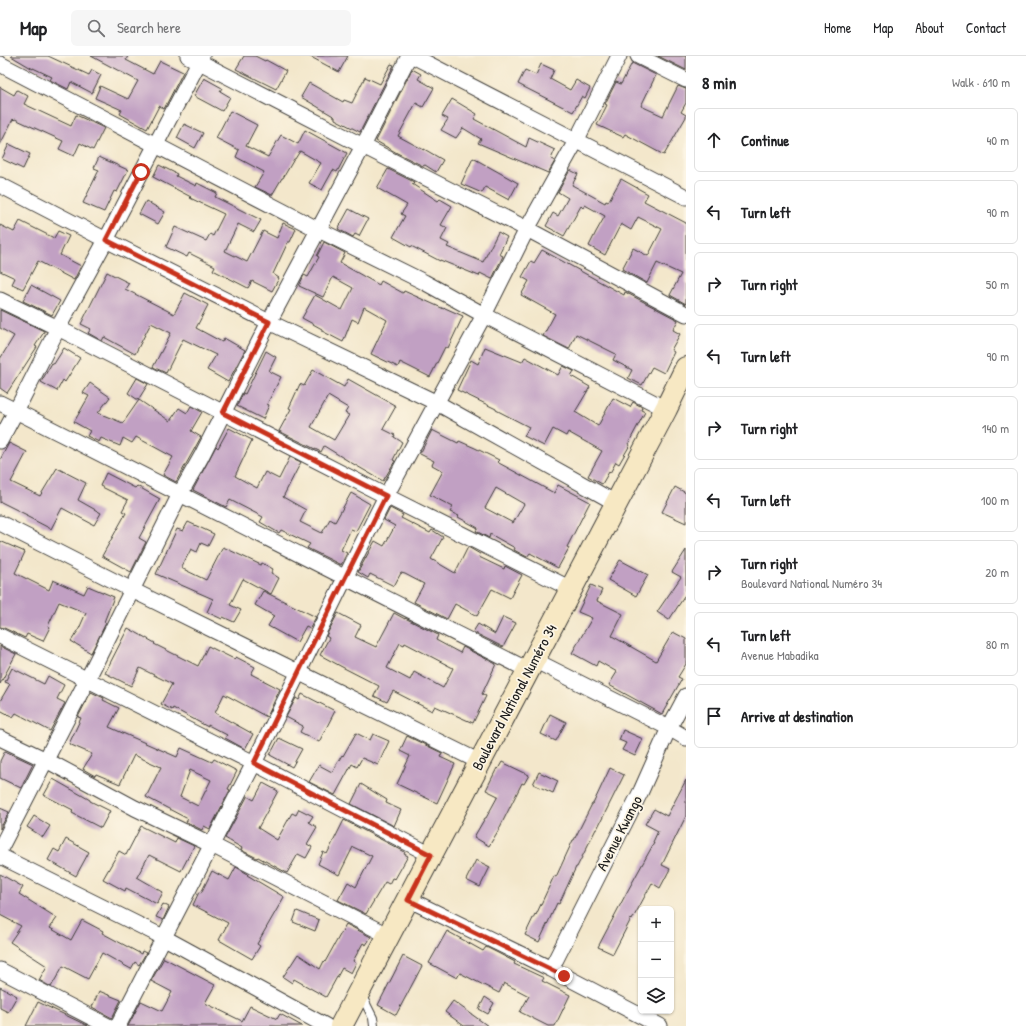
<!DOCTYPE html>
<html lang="en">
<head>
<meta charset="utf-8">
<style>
	:root { --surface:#fff; --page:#f6f6f6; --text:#202124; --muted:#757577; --line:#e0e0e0 }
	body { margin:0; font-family:"Patrick Hand",sans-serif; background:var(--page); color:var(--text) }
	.controls { position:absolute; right:12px; bottom:12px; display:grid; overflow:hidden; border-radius:6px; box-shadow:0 1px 3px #0004 }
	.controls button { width:36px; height:36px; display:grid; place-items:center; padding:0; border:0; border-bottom:1px solid var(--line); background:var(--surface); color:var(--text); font:20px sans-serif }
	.stop { position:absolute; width:12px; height:12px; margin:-9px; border:3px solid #c8321e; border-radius:50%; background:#fff }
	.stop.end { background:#c8321e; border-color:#fff; box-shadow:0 1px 4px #0008 }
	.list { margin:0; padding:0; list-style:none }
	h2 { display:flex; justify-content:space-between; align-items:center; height:52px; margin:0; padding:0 16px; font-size:17px }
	h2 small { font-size:13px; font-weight:400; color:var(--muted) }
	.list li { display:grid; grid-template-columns:26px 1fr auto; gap:12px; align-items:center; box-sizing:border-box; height:64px; margin:0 8px 8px; padding:0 8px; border:1px solid var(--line); border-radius:6px }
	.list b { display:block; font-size:15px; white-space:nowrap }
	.list p { margin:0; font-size:13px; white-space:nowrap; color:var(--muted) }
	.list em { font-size:13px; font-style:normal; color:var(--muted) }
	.icon { flex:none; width:22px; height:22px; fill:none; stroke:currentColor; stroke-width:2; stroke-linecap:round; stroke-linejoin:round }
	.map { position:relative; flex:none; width:686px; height:970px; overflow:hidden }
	header { display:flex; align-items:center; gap:24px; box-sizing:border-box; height:56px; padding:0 20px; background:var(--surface); border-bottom:1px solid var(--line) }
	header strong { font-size:19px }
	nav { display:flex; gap:22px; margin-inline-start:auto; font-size:14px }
	.search { width:280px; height:36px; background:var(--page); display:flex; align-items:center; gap:10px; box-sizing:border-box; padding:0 14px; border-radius:6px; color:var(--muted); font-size:15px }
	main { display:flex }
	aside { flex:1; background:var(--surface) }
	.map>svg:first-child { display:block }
	.building { fill:#c1a0c3; fill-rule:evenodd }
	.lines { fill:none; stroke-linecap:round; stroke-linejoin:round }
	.service-casing { stroke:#3c3a36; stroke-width:10 }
	.minor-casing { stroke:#3c3a36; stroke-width:17 }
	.secondary-casing { stroke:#3c3a36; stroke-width:24 }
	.service { stroke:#fff; stroke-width:8 }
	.minor { stroke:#fff; stroke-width:15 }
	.secondary { stroke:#f7e8c3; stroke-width:22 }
	.route { stroke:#c8321e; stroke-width:5 }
	.labels { text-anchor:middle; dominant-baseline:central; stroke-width:3.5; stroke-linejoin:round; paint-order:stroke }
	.street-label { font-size:15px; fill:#1c1c1c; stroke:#fcf5e5 }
</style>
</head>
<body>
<header>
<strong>Map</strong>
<div class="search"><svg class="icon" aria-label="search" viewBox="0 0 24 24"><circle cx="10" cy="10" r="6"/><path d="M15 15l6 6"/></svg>Search here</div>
<nav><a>Home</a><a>Map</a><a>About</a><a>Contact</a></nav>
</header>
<main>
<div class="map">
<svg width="686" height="970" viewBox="0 0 686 970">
	<rect width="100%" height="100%" fill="#fcf5e5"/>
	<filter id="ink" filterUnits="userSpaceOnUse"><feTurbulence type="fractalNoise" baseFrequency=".025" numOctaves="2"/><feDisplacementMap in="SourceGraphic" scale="8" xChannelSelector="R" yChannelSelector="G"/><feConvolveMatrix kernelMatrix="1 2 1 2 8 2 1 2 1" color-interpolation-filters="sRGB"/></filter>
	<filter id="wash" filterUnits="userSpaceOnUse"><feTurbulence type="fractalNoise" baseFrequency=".012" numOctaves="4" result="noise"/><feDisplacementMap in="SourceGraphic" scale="16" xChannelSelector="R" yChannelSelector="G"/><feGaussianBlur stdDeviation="0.9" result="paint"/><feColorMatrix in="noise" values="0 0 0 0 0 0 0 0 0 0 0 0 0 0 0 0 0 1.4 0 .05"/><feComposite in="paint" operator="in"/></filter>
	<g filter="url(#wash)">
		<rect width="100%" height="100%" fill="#f3e7cb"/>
		<g id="blocks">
			<path class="building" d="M 11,0 L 48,0 L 89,19 L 92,14 L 101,19 L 92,37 L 71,26 L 68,33 L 50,24 L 52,21 L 33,12 L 33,13 Z
				M 91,0 L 128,0 L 126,4 L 153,18 L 160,5 L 183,16 L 164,53 L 159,50 L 147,73 L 120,58 L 122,54 L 95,42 L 100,30 L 128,43 L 138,25 Z
				M 244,0 L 255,0 L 265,5 L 266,4 L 286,15 L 276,33 L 236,13 Z
				M 309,0 L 348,0 L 339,16 Z
				M 658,0 L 686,0 L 686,14 Z
				M 632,7 L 656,19 L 641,50 L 663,60 L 678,30 L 686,33 L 686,47 L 681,56 L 686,59 L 686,61 L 664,99 L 625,78 L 623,81 L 597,69 L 607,49 L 605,48 L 616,26 L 621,28 Z
				M 391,8 L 394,9 L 360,76 L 335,63 L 335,61 L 301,41 L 309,27 L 343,46 L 344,44 L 352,47 L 365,21 L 380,28 Z
				M 541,8 L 554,14 L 550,23 L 570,34 L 576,24 L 590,32 L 585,42 L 582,40 L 573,56 L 518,28 L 525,14 L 536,19 Z
				M 412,13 L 421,18 L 418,23 L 434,32 L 423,51 L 416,47 L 398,80 L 424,94 L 424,93 L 443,104 L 436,116 L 425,109 L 423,110 L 397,97 L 376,85 Z
				M 204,22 L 222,32 L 220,35 L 230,41 L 222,55 L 194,40 Z
				M 0,31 L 14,39 L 17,34 L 28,40 L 24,48 L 71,70 L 76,59 L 104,72 L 93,94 L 80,87 L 74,100 L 59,93 L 63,85 L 15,63 L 14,64 L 13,63 L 0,89 Z
				M 452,43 L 477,58 L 474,63 L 526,91 L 529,82 L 555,94 L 551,103 L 555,105 L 548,117 L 478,87 L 481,83 L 463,72 L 456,82 L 441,74 L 448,63 L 442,60 Z
				M 230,55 L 257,69 L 246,90 L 268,101 L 281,79 L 298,88 L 305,74 L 347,97 L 337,116 L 333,114 L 322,134 L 309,127 L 321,107 L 300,95 L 295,103 L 294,103 L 283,122 L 282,122 L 272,139 L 255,131 L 264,116 L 236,101 L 239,94 L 216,82 Z
				M 184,68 L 203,77 L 195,92 L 177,82 Z
				M 9,88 L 30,98 L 23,113 L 2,103 Z
				M 99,101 L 128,114 L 117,136 L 114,135 L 104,156 L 83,147 L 99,114 L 94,112 Z
				M 473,102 L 518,127 L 509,144 L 485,131 L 482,137 L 461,128 Z
				M 159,109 L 177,118 L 176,120 L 196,130 L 197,127 L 217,137 L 215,141 L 261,164 L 254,176 L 238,168 L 225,195 L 247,206 L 263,175 L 277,182 L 283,167 L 296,173 L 290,186 L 288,186 L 273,218 L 279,222 L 272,235 L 252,225 L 248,232 L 213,214 L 215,210 L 189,197 L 187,201 L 166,191 L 175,171 L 206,185 L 210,178 L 213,180 L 224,158 L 190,142 L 191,141 L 153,121 Z
				M 388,113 L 414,126 L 412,128 L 438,145 L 440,143 L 452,150 L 441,169 L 447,172 L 441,184 L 449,188 L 447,191 L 483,206 L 498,176 L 507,181 L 499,198 L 503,200 L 492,223 L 480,217 L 479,220 L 440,204 L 440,205 L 411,190 L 411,191 L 393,181 L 405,160 L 401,158 L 407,149 L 377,132 Z
				M 570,114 L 578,118 L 572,129 L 605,147 L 606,145 L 608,146 L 621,123 L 648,138 L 644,145 L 686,167 L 686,248 L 670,239 L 681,218 L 657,207 L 647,227 L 622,213 L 633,192 L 648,200 L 662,173 L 638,161 L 631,174 L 621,168 L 605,199 L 589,190 L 596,176 L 605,160 L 585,149 L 583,152 L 581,150 L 564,180 L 546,170 L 553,157 L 558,160 L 568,142 L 558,136 Z
				M 146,145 L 165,156 L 158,168 L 139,158 Z
				M 349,153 L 368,163 L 359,180 L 355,178 L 353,181 L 338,173 Z
				M 20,165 L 54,182 L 58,175 L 69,180 L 60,199 L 81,210 L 74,224 L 38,205 L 23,233 L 12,228 L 15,222 L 0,215 L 0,169 L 14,176 Z
				M 324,186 L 345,197 L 340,207 L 379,229 L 381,225 L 403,237 L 404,235 L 444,253 L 445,252 L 463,260 L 448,292 L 445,291 L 430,321 L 400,306 L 398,311 L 371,298 L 387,264 L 364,251 L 358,266 L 352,263 L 343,286 L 322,275 L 322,273 L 302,262 L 315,239 L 342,254 L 353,232 L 333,221 L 323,241 L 299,230 L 304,219 L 308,221 L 319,201 L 317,200 Z
				M 542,194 L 624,239 L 625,236 L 678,264 L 673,274 L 680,278 L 671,294 L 674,296 L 664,317 L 652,311 L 642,329 L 628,322 L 632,314 L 613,304 L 616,298 L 576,278 L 569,293 L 543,280 L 555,258 L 521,239 L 529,225 L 522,221 L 531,205 L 534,207 Z
				M 107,216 L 129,227 L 125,233 L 174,258 L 185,237 L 208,249 L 196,272 L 222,286 L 224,282 L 245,294 L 228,326 L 207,314 L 216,299 L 183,283 L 166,317 L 153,311 L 171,277 L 151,267 L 135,298 L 104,281 L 102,285 L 88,277 L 91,273 L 81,268 Z
				M 31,229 L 60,245 L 52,259 L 23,245 Z
				M 0,254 L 44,275 L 44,276 L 35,290 L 37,291 L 7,337 L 0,332 L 0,303 L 14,280 L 0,272 Z
				M 485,291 L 522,306 L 525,301 L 558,319 L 563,310 L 574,315 L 571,320 L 590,331 L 575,356 L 598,370 L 613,342 L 630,351 L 633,346 L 642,351 L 641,354 L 645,356 L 628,388 L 630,389 L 619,408 L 616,406 L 610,417 L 609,416 L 602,428 L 588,420 L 602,395 L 568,376 L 566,380 L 553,373 L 544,390 L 524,380 L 529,371 L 496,354 L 496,353 L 457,334 L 471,304 L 478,308 Z
				M 64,292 L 80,302 L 65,326 L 63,324 L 57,335 L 41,326 L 52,307 L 54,308 Z
				M 266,295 L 276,301 L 269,315 L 281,321 L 267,348 L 269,349 L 263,363 L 237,350 L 243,337 L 245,338 Z
				M 313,314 L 344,331 L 348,323 L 396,350 L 383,373 L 395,379 L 394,381 L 402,386 L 393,404 L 395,405 L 383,425 L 350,406 L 324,390 L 321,396 L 279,375 L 291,353 L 289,352 L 300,328 L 304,330 ZM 328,340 L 348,352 L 345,357 L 349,359 L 334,384 L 311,371 Z
				M 137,322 L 148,328 L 138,344 L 128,337 Z
				M 90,327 L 110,341 L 98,357 L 123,367 L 139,344 L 170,365 L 179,352 L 187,357 L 191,350 L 202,356 L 191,375 L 201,381 L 176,426 L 163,419 L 173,401 L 136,381 L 132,387 L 123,382 L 120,390 L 101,382 L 99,386 L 87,380 L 90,375 L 74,366 L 89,340 L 83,337 Z
				M 229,372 L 252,384 L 235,420 L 257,432 L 265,416 L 279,423 L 290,401 L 301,406 L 283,441 L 306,454 L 300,466 L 322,477 L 330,463 L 335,466 L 351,437 L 370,448 L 356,475 L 351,473 L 341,494 L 347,497 L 341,509 L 307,492 L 310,488 L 281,474 L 279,477 L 260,466 L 263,461 L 230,444 L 226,451 L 193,434 L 216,390 L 218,392 Z
				M 432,374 L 458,387 L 459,385 L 475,392 L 499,404 L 497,406 L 554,437 L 558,429 L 590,446 L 567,491 L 569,492 L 558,512 L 530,497 L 527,501 L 514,494 L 515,492 L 490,478 L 489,482 L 476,475 L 478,472 L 458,461 L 459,460 L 450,456 L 453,451 L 430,439 L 443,415 L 432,409 L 434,405 L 420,398 ZM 496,432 L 524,448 L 513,467 L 485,452 Z
				M 9,387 L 27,396 L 11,426 L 40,440 L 57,412 L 86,427 L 78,444 L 101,457 L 94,469 L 62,452 L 51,473 L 26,460 L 27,459 L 1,446 L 0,447 L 0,404 Z
				M 106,417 L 135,432 L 137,430 L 160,443 L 139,482 L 146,486 L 131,516 L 102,500 L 126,457 L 122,455 L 128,444 L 100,430 Z
				M 675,431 L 686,437 L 686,467 L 662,456 Z
				M 390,452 L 403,459 L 401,462 L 430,477 L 432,474 L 443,481 L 431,503 L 455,517 L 468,491 L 480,498 L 479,501 L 504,513 L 505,510 L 522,519 L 510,542 L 492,533 L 477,560 L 455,548 L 447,563 L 414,546 L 424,528 L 405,518 L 401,517 L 394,530 L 370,518 L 368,522 L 358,516 L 375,485 L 384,490 L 395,470 L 384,464 Z
				M 188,466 L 214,478 L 208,490 L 201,487 L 197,496 L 191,493 L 181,512 L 206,524 L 223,491 L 261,509 L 262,507 L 273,513 L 271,517 L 279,522 L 271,538 L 243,523 L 230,549 L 241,554 L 234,566 L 223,561 L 222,563 L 207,556 L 213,543 L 156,518 L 177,473 L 183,475 Z
				M 0,485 L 25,496 L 15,517 L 49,534 L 53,524 L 84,538 L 88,530 L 114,541 L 104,566 L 106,567 L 91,597 L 71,585 L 78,575 L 86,557 L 59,546 L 48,570 L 50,571 L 43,585 L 27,578 L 25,582 L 4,572 L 0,571 Z
				M 686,494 L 686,538 L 669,564 L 657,556 L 681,521 L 672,516 Z
				M 620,504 L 648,519 L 636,540 L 608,524 Z
				M 591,529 L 602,534 L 597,545 L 623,558 L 612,580 L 656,605 L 673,576 L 686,583 L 686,608 L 678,621 L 682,623 L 662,658 L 609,629 L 617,616 L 598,605 L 596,610 L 572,597 L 592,562 L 578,556 Z
				M 263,535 L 316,561 L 310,572 L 306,570 L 297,586 L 268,570 L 274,560 L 255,549 Z
				M 338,557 L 361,569 L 355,581 L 376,591 L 394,557 L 405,563 L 405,562 L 438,579 L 436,584 L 460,597 L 463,591 L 496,608 L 482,638 L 486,640 L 473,667 L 435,650 L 432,655 L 393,635 L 387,646 L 374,640 L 379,630 L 344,612 L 320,599 L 329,582 L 326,580 ZM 400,587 L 404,589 L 405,587 L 453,612 L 443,632 L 414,616 L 410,624 L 387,612 Z
				M 503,561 L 516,567 L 503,591 L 473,576 L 478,568 L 495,578 Z
				M 128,572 L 155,587 L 154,588 L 198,610 L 208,590 L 234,603 L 236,601 L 255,611 L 251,618 L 280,633 L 267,661 L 224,638 L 215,657 L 253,678 L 245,693 L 225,682 L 227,679 L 208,669 L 208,671 L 173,652 L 172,654 L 161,648 L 172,628 L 140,612 L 131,630 L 105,617 Z
				M 0,590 L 16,598 L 0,628 Z
				M 12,612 L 44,628 L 48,620 L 64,629 L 57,643 L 65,647 L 50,675 L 16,657 L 13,661 L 0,654 L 0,645 L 10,628 L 5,626 Z
				M 91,636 L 104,642 L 103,644 L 119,652 L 109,671 L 177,701 L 181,692 L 212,706 L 214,703 L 237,715 L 228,733 L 230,734 L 210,773 L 204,770 L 202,774 L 186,766 L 188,763 L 146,741 L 161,711 L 134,699 L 120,728 L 96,718 L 95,720 L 83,713 L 92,698 L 69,688 L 81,662 L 78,661 ZM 190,714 L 211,724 L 198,750 L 180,741 Z
				M 302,638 L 335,655 L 319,686 L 300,676 L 303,670 L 286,661 L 296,642 L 299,644 Z
				M 550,658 L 566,666 L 556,685 L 541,678 Z
				M 623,674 L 643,683 L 635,700 L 622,694 L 626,687 L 619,684 Z
				M 356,677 L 370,684 L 373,678 L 389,685 L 378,709 L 362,702 L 357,711 L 352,708 L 335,739 L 309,726 L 319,709 L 332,716 L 342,699 L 343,700 Z
				M 407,680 L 442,697 L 440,701 L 455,708 L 437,747 L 397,728 L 410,700 L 400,695 Z
				M 279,682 L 302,693 L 292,711 L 270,699 Z
				M 5,695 L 33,708 L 21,732 L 0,722 L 0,705 Z
				M 502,706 L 529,719 L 524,728 L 522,727 L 498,775 L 489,790 L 474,781 L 485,762 L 486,762 L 498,740 L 486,734 L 497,712 L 498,713 Z
				M 610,712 L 624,719 L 597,773 L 596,773 L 577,811 L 576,811 L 559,848 L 557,847 L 539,886 L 525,879 L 535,858 L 536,859 L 554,820 L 556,821 L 573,784 L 574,784 L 592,748 L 593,748 Z
				M 539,716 L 558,725 L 553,737 L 533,728 Z
				M 53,723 L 90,744 L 90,745 L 110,755 L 101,772 L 72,757 L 73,754 L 44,739 Z
				M 686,724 L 686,760 L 662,809 L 670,813 L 660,832 L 652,827 L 632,864 L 631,863 L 613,898 L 598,891 L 627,836 L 654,787 L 653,786 L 658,775 L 645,768 L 654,753 L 667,760 Z
				M 263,727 L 278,735 L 258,772 L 277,784 L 292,757 L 296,759 L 299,753 L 313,760 L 309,766 L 317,771 L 307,788 L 312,791 L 306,802 L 298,798 L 287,817 L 258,801 L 257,802 L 241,794 L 242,792 L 225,782 L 247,741 L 247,740 L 254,744 Z
				M 361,728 L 387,744 L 386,747 L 401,754 L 394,770 L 351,748 Z
				M 0,752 L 9,756 L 0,773 Z
				M 34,760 L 50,770 L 43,781 L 27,771 Z
				M 344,764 L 405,796 L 404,798 L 408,800 L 395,823 L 392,822 L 389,828 L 385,826 L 366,858 L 338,844 L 348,826 L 356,831 L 372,800 L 353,791 L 339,819 L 318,808 L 323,796 L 327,798 Z
				M 141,770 L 175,787 L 177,782 L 194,790 L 181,815 L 149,799 L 137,821 L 163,836 L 157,848 L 126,832 L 125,835 L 103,823 L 119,795 L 126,799 Z
				M 66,783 L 89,796 L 76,820 L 48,804 L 54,793 L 59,796 Z
				M 476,804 L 490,811 L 480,831 L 466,824 Z
				M 236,811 L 248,818 L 247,819 L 284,841 L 257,888 L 260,890 L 252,903 L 219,884 L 228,867 L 193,849 L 199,836 L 201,837 L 212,815 L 229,824 Z
				M 0,818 L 23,831 L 19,838 L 57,862 L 50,872 L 71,884 L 82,864 L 103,875 L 102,877 L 141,898 L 142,895 L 146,897 L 139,909 L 135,906 L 131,913 L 102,897 L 88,923 L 63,910 L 51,931 L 39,924 L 47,910 L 10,886 L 21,870 L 0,859 Z
				M 163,848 L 169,851 L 163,864 L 156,861 Z
				M 297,855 L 319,864 L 315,875 L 293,866 Z
				M 346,868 L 371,881 L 366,889 L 363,887 L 353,905 L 356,907 L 351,917 L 342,912 L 326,941 L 294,923 L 292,927 L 283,921 L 298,898 L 320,913 L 324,905 L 325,906 Z
				M 447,875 L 483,895 L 486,891 L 498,897 L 515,906 L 514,908 L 544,922 L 542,925 L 570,939 L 555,970 L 548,970 L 520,956 L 529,940 L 504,927 L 499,937 L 460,917 L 457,922 L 429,907 Z
				M 403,900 L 422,910 L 396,959 L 378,949 Z
				M 164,902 L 215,929 L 205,947 L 242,965 L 250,950 L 277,963 L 280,958 L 302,970 L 128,970 L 141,945 L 162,955 L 172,936 L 151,925 Z
				M 0,931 L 17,940 L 8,956 L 0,952 Z
				M 99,935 L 121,944 L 112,962 L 92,951 Z
				M 485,941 L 494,947 L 488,958 L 479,953 Z
				M 453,945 L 488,970 L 464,970 L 445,956 Z
				M 38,946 L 84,968 L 88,970 L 26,970 Z"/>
		</g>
	</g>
	<g filter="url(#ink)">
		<use href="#blocks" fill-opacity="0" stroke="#3c3a36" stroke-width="1"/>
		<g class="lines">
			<defs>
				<path id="service" d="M 361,938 L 373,962 L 374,970"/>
				<path id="minor" d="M 188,0 L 363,90 L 527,173 L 686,258
					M 413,0 L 686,141
					M 638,0 L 686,24
					M 0,8 L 319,174 L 424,226 L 484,259 L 666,353
					M 0,129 L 106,184 L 269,266 L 437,347 L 616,447
					M 0,244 L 58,272 L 386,440 L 571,533
					M 0,347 L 528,614
					M 0,385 L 16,355 L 58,272 L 106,184 L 202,0
					M 0,467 L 132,534 L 480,706
					M 0,580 L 254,707 L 431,799
					M 534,604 L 669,672 L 686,682
					M 0,682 L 46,704 L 135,752 L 212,789 L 389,880
					M 0,793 L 87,624 L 180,438 L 201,401 L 269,266 L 363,90 L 409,0
					M 0,800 L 163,881 L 326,970
					M 408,843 L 551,913 L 660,970
					M 551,913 L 641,735 L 669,672 L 686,640
					M 0,914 L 108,970
					M 118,970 L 254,707 L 345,522 L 386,440 L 484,259 L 527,173 L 576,85 L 619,0"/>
				<path id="secondary" d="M 341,970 L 666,353 L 686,312"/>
			</defs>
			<use href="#service" class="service-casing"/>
			<use href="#minor" class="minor-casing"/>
			<use href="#secondary" class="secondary-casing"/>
			<use href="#service" class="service"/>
			<use href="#minor" class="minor"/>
			<use href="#secondary" class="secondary"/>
		</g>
	</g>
	<g class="lines" filter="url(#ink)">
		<path class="route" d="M 141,116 L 106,184 L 269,266 L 223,357 L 386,440 L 345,522 L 254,707 L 431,799 L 408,844 L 564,920"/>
	</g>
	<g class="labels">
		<g class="street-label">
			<text transform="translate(514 641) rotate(-62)">Boulevard National Numéro 34</text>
			<text transform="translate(619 777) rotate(-63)">Avenue Kwango</text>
		</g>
	</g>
</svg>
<div class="controls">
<button>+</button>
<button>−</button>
<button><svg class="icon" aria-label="layers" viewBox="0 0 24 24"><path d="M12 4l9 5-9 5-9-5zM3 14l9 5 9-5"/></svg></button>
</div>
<div class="stop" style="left:141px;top:116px"></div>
<div class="stop end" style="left:564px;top:920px"></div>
</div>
<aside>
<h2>8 min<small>Walk · 610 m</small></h2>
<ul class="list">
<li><svg class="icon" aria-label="ahead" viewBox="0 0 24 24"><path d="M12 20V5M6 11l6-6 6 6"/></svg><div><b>Continue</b></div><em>40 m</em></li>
<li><svg class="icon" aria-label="left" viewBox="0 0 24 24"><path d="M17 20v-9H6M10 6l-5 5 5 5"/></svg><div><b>Turn left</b></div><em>90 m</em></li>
<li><svg class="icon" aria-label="right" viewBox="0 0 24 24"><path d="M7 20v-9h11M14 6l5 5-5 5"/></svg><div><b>Turn right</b></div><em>50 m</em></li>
<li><svg class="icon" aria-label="left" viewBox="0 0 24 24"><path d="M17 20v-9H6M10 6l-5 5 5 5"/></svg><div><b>Turn left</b></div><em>90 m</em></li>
<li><svg class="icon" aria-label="right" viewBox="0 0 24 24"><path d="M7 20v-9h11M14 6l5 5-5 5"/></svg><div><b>Turn right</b></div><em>140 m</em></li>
<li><svg class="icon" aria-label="left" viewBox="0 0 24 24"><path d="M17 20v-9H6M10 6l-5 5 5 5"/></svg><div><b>Turn left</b></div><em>100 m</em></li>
<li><svg class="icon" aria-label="right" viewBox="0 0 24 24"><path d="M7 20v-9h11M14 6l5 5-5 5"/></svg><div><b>Turn right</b><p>Boulevard National Numéro 34</p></div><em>20 m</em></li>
<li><svg class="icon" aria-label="left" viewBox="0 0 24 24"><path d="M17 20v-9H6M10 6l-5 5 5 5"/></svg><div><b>Turn left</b><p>Avenue Mabadika</p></div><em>80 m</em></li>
<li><svg class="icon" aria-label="arrive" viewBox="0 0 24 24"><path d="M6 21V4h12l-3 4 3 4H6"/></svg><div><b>Arrive at destination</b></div></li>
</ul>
</aside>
</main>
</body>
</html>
